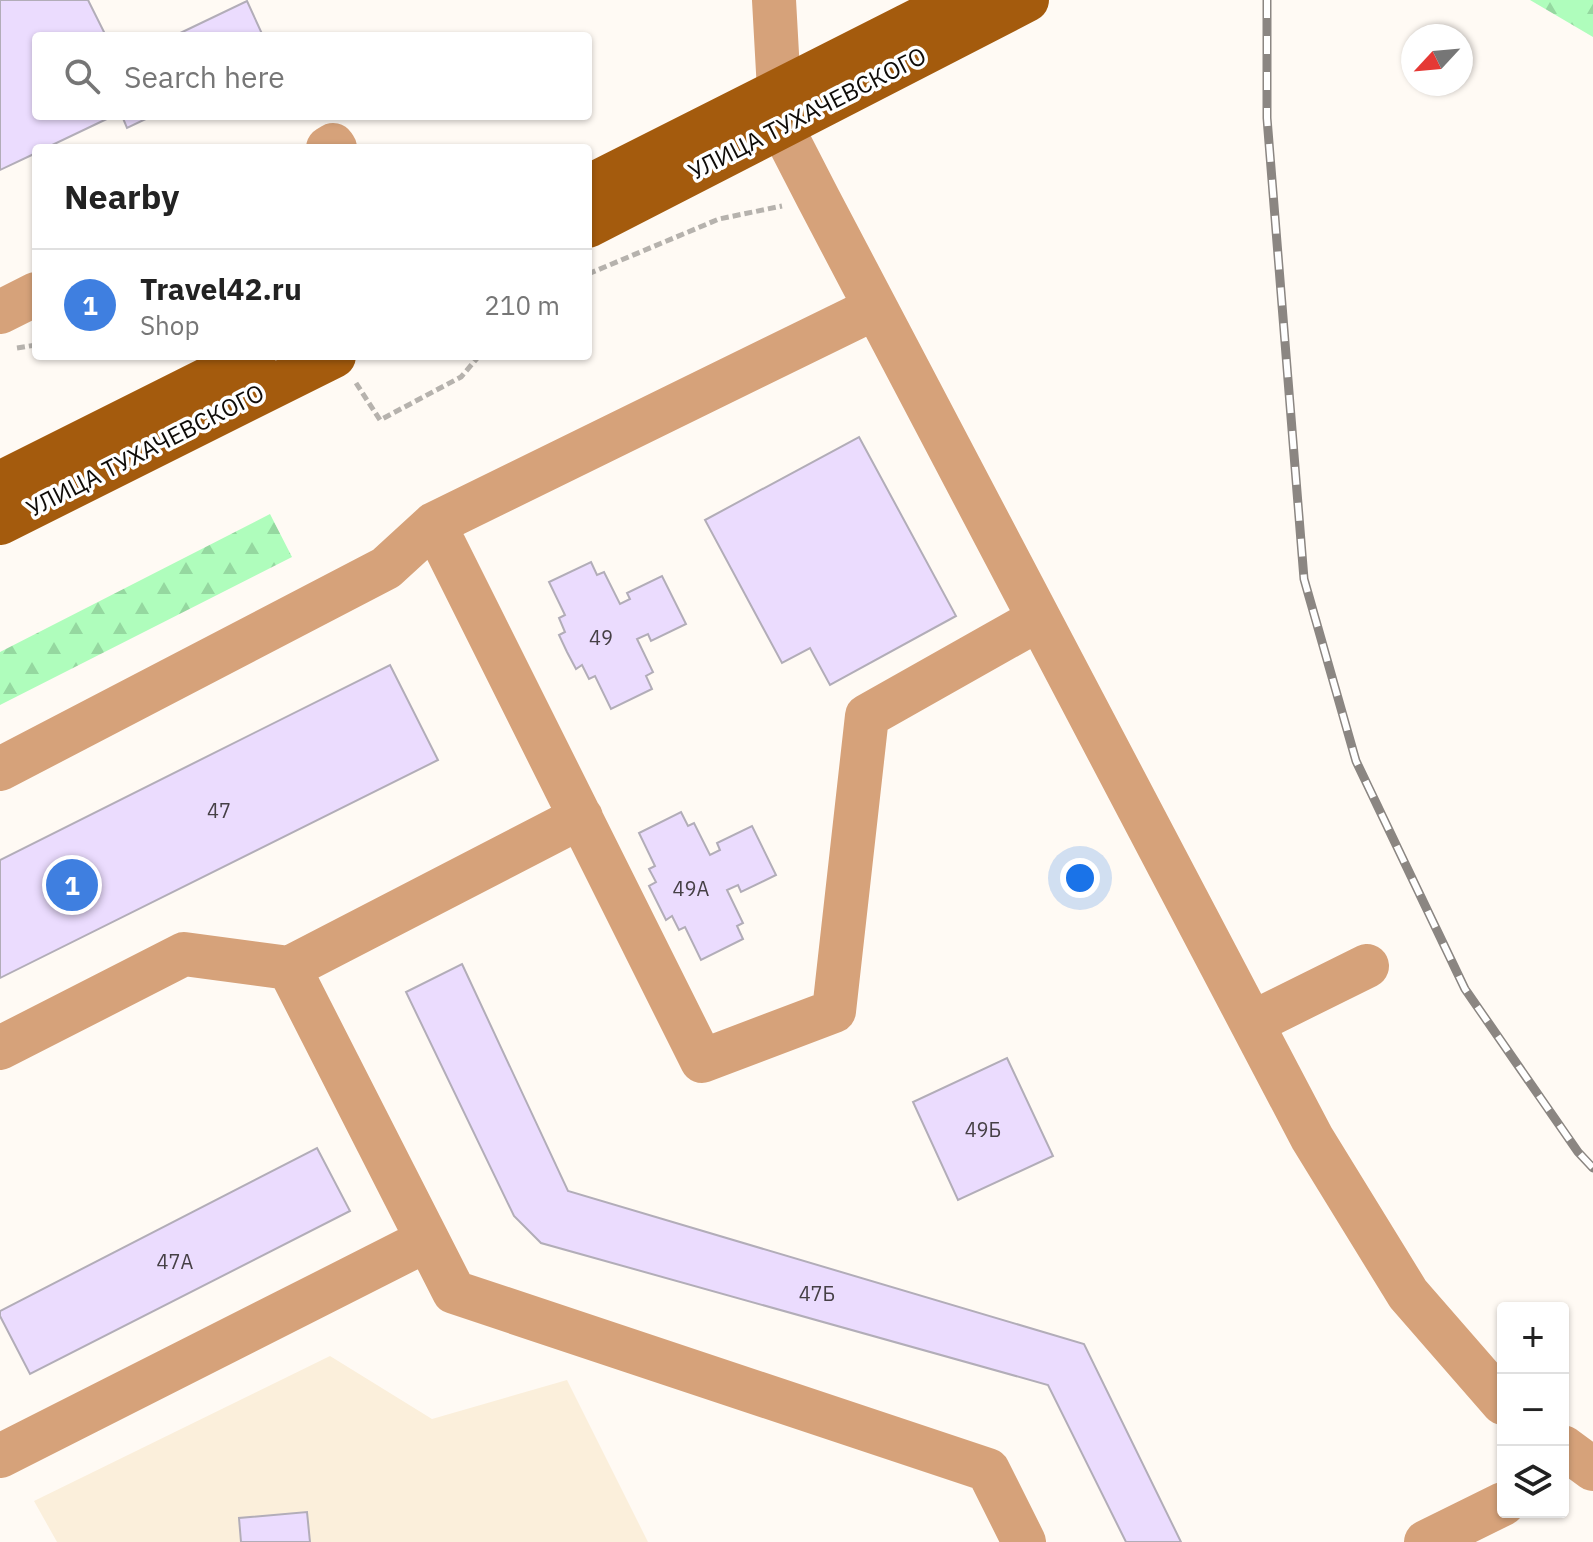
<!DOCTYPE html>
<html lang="en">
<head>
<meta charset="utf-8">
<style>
	:root { --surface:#fff; --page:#f2f2f2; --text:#222; --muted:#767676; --line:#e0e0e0; --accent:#7c3aed }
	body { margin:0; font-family:"IBM Plex Sans",sans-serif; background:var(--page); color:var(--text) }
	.controls { position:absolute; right:24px; bottom:24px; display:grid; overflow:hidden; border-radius:8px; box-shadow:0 2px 6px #0004 }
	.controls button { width:72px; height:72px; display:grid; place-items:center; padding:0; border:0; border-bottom:2px solid var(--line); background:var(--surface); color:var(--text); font:40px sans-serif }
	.compass { position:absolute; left:1401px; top:24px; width:72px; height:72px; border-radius:50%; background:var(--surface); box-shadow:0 2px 6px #0004; rotate:244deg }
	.you { position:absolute; left:1080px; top:878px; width:28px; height:28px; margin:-20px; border:6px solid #fff; border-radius:50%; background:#1a73e8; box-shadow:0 0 0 12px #1a73e833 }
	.badge { display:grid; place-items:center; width:52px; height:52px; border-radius:50%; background:var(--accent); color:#fff; font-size:26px; font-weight:700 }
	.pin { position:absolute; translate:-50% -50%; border:4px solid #fff; box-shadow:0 2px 8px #0006 }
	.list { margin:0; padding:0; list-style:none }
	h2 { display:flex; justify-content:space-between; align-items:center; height:104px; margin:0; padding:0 32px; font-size:34px }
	h2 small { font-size:26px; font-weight:400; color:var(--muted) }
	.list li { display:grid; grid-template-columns:52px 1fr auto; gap:24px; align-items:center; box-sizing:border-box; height:112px; padding:0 32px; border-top:2px solid var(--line) }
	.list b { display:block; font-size:30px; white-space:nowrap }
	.list p { margin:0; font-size:26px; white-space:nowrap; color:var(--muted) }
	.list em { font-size:26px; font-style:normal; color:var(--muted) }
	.icon { flex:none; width:44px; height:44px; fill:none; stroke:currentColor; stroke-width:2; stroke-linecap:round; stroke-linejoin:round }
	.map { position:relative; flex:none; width:1593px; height:1542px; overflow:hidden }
	.search { position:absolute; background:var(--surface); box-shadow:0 2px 6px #0004; left:32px; top:32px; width:560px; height:88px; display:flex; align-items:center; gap:20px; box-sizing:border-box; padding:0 28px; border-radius:8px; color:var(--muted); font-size:30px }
	.panel { position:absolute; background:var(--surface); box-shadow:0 2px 6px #0004; left:32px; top:144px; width:560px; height:216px; border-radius:8px }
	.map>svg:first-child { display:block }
	.education { fill:#fbefdb }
	.forest { fill:url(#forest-firs) }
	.building { fill:#ebdcfe; stroke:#b2adb8; stroke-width:2 }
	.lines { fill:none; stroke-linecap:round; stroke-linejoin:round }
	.path { stroke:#b6b2ad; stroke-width:5; stroke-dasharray:8 4; stroke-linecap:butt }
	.minor { stroke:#d6a27a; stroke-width:44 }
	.major { stroke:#a45b0d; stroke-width:44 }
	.rail-casing { stroke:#8b8682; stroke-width:9 }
	.rail { stroke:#fff; stroke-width:6; stroke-dasharray:18; stroke-linecap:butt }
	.labels { text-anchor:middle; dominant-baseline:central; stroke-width:7; stroke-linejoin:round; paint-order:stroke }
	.number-label { font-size:20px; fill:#464046 }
	.street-label { font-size:24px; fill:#0f0c09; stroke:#fff }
</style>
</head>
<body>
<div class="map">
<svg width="1593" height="1542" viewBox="0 0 1593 1542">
	<defs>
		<pattern id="forest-firs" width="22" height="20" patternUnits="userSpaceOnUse" patternTransform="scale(2)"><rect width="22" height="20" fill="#affdbc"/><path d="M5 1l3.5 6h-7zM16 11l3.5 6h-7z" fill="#95d8a0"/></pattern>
	</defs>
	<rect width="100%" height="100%" fill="#fffaf4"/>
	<path class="education" d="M 330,1356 L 432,1419 L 567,1380 L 648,1542 L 57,1542 L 34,1501 Z"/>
	<path class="forest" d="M 1530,0 L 1593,0 L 1593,37 Z
		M 270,514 L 292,557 L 0,705 L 0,652 Z"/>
	<path class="building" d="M 0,0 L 88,0 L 106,36 L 36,36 L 36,116 L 113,116 L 46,148 L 36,148 L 36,153 L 0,170 Z
		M 247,1 L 263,36 L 174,36 Z
		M 122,116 L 152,116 L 127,128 Z
		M 859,437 L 956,616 L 830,685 L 810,648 L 782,663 L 705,520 Z
		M 591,562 L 597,575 L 604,572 L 620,604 L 630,599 L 627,593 L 662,576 L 686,624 L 651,641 L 648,634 L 637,639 L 653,672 L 646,676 L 652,689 L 611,709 L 595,676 L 589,679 L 582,665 L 576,669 L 567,652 L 559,635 L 565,632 L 559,618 L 565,615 L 549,582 Z
		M 390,665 L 438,760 L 0,978 L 0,860 Z
		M 681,812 L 688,826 L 694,823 L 710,855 L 720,850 L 717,843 L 752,826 L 776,875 L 741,892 L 738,885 L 727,890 L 743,923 L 737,926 L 743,939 L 701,960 L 685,927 L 679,930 L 672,916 L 666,920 L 649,886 L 656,882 L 649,869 L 655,866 L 639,833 Z
		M 462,964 L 568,1191 L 1084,1344 L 1181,1542 L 1126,1542 L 1048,1385 L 541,1243 L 514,1216 L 406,992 Z
		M 1007,1058 L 1053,1156 L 958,1200 L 913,1102 Z
		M 317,1148 L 350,1211 L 30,1374 L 0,1316 L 0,1311 Z
		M 307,1512 L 310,1542 L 241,1542 L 239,1518 Z"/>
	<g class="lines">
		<path class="path" d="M 588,274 L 719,219 L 782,206
			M 17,348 L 36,345
			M 356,383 L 380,420 L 461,377 L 479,356"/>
		<path class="minor" d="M 774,0 L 781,126 L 818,198 L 1312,1138 L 1408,1294 L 1503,1403
			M 328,148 L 333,145 L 335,148
			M 875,308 L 434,524 L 702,1061 L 834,1011 L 867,716 L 1039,619
			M 0,312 L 36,294
			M 0,769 L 386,568 L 434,524
			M 289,968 L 581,817
			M 1252,1023 L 1367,966
			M 0,1048 L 184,954 L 289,968 L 454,1292 L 988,1470 L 1024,1542
			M 1563,1447 L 1593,1469
			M 0,1456 L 427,1240
			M 1426,1542 L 1503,1504"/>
		<path class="major" d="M 588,187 L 958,0
			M 588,226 L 1027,0
			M 0,483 L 254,356
			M 0,523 L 334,356"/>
		<defs>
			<path id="rail" d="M 1267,0 L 1267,118 L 1304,579 L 1356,761 L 1465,989 L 1578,1152 L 1593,1168"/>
		</defs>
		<use href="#rail" class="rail-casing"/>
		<use href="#rail" class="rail"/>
	</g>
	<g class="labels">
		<g class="number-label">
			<text x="601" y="637">49</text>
			<text x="219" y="810">47</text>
			<text x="691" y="888">49А</text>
			<text x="983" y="1129">49Б</text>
			<text x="175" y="1261">47А</text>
			<text x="817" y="1293">47Б</text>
		</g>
		<g class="street-label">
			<text transform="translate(807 113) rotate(-27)">УЛИЦА ТУХАЧЕВСКОГО</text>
			<text transform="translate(145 450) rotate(-27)">УЛИЦА ТУХАЧЕВСКОГО</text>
		</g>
	</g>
</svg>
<div class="controls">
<button>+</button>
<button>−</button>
<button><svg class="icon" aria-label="layers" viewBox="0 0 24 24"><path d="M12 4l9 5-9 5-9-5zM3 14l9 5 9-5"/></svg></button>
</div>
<svg class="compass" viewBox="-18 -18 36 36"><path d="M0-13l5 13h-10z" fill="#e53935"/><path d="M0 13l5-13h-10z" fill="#767676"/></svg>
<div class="you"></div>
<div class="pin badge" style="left:72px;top:885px;background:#3f7fe0">1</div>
<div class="search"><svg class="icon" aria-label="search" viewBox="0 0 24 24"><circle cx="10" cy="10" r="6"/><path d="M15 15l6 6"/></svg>Search here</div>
<section class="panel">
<h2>Nearby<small></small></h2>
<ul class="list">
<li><span class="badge" style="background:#3f7fe0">1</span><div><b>Travel42.ru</b><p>Shop</p></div><em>210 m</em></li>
</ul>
</section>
</div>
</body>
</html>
